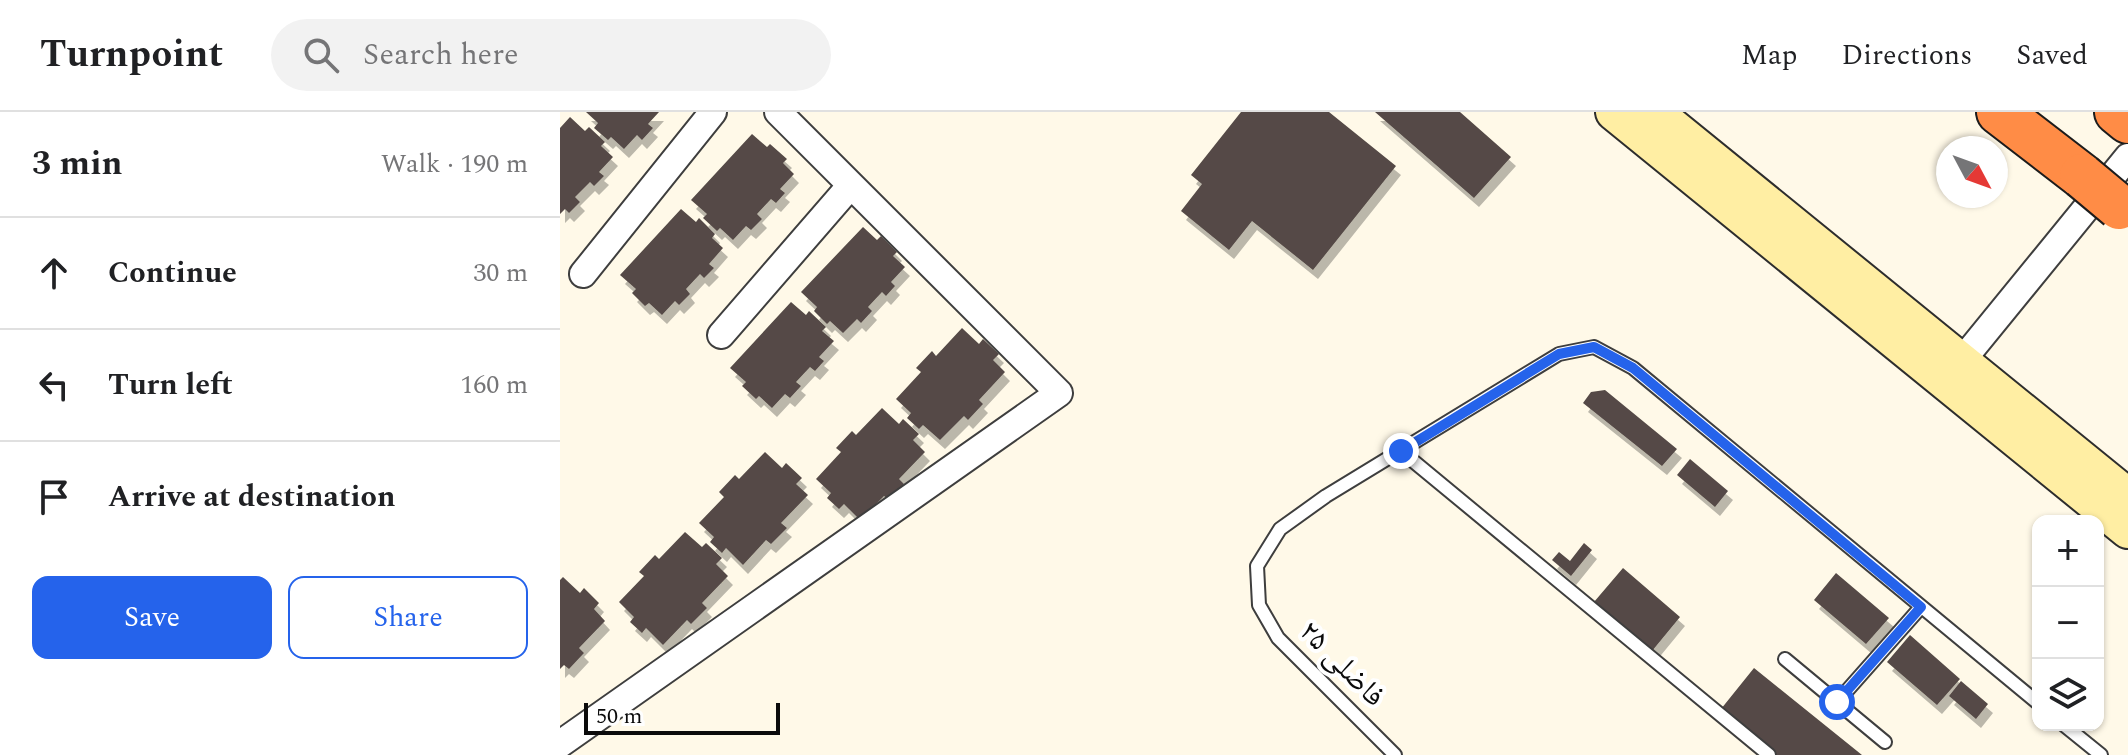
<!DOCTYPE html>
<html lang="en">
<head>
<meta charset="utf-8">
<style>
	:root { --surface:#fff; --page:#f2f2f2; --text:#202124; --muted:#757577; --line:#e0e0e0; --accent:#2563eb }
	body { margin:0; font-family:Spectral,"Noto Naskh Arabic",serif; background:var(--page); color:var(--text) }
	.controls { position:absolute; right:24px; bottom:24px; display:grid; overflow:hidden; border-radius:16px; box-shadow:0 2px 6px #0004 }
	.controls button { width:72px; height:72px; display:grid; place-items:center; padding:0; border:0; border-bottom:2px solid var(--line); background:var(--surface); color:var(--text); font:40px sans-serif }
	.compass { position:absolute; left:1376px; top:24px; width:72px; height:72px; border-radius:50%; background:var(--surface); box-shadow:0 2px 6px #0004; rotate:131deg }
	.scale { position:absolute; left:24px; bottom:20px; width:196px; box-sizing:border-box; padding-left:8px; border:4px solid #0b0b0b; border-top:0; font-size:22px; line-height:28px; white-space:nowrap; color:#0b0b0b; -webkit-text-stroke:6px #fff; paint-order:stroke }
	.stop { position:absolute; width:24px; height:24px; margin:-18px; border:6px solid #2563eb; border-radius:50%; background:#fff }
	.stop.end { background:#2563eb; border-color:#fff; box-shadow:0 2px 8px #0008 }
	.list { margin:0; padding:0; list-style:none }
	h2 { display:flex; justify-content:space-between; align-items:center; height:104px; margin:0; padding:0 32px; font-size:34px }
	h2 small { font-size:26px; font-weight:400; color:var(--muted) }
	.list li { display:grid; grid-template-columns:52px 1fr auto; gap:24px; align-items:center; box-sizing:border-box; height:112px; padding:0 32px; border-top:2px solid var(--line) }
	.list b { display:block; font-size:30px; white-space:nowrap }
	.list em { font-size:26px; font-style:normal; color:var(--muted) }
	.actions { display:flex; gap:16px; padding:24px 32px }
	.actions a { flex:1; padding:18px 0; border:2px solid var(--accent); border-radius:16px; text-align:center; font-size:28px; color:var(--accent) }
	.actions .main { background:var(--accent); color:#fff }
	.icon { flex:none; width:44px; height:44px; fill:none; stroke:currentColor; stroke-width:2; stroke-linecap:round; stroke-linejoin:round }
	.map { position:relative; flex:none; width:1568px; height:643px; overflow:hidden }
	header { display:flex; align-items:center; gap:48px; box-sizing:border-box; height:112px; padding:0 40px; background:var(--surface); border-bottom:2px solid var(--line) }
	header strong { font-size:38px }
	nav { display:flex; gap:44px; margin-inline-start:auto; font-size:28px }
	.search { width:560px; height:72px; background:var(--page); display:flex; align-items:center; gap:20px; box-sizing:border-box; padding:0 28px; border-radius:44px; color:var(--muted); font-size:30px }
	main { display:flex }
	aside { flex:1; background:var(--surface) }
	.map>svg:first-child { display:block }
	.building { fill:#544a46; filter:url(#shadow) }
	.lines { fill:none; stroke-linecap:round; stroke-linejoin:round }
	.lane-casing { stroke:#3e3e3e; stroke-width:16 }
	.street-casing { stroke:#3e3e3e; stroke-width:30 }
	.secondary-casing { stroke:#2d2d2d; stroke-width:40 }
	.highway-casing { stroke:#1c1c1c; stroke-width:48 }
	.lane { stroke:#fff; stroke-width:12 }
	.street { stroke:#fff; stroke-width:26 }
	.secondary { stroke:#ffeea3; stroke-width:36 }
	.highway { stroke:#ff8c46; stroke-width:44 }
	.highway-bridge-casing { stroke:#1c1c1c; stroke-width:48; stroke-linecap:butt }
	.highway-bridge { stroke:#ff8c46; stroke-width:44 }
	.route { stroke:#2563eb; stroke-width:10 }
	.labels { text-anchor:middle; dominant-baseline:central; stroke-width:8; stroke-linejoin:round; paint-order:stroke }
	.street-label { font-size:30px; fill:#0b0b0b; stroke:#fff }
</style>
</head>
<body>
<header>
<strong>Turnpoint</strong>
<div class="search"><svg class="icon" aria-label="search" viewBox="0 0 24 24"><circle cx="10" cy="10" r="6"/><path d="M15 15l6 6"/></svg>Search here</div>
<nav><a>Map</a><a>Directions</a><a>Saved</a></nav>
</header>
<main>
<aside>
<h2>3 min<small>Walk · 190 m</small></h2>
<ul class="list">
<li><svg class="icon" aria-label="ahead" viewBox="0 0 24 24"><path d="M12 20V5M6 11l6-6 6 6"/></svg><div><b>Continue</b></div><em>30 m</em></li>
<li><svg class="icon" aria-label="left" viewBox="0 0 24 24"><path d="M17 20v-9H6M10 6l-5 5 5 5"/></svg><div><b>Turn left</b></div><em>160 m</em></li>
<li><svg class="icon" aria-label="arrive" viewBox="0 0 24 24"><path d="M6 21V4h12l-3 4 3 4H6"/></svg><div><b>Arrive at destination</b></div></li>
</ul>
<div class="actions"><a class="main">Save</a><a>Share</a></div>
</aside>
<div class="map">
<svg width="1568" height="643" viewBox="0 0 1568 643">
	<defs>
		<filter id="shadow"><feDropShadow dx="5" dy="9" stdDeviation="0" flood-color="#0004"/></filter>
	</defs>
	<rect width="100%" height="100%" fill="#fff9e8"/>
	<path class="building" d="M 26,0 L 99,0 L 88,12 L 93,16 L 82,28 L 77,23 L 64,37 L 51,25 L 48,28 L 34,16 L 38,11 Z
		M 681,0 L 769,0 L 836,54 L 753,158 L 692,109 L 669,138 L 621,99 L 642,72 L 631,63 Z
		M 815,0 L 900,0 L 951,45 L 914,86 Z
		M 10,5 L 25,19 L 29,15 L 45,30 L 41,34 L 53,45 L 39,60 L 44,64 L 34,74 L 30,70 L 15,85 L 20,90 L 9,101 L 5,97 L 0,102 L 0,16 Z
		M 192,22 L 207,35 L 210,32 L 227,47 L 223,51 L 234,62 L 220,77 L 225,81 L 216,91 L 211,87 L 197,102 L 202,107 L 191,118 L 186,114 L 173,128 L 160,116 L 157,119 L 143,106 L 147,102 L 131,88 Z
		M 121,97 L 136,110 L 139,106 L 155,122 L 152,126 L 163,136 L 149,152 L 154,156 L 144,166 L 140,162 L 126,177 L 130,182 L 119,193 L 115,189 L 102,203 L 89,191 L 85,194 L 72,181 L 76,177 L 60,163 Z
		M 303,115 L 317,128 L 321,124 L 337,140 L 333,144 L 345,155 L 331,170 L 335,174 L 326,184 L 322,180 L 308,195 L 312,199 L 301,211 L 297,207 L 283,221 L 270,209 L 267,212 L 254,199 L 257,195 L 241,180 Z
		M 231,190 L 246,203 L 249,199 L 266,215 L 262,219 L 274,229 L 259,245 L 264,249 L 255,259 L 250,255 L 236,270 L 241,274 L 230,286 L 225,282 L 212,296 L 199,284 L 196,287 L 182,274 L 186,270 L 170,256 Z
		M 402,216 L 419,232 L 423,227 L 439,242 L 433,248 L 445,260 L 419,288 L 423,292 L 408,308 L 404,304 L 380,328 L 363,313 L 359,317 L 347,306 L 351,301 L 336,287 L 361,260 L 356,256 L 372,239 L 376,244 Z
		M 1045,278 L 1117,337 L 1102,354 L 1023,291 L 1031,280 Z
		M 322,296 L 339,312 L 343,307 L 359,322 L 353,328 L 365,340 L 339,367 L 344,372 L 329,388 L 324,384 L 300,408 L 284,392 L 279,397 L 267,386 L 271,381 L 256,367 L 281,340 L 276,336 L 292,319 L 296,323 Z
		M 205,340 L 222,356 L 226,351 L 242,366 L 236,372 L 248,383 L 221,411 L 227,416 L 211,432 L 206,428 L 183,453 L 166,436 L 162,441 L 150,430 L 154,425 L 139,411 L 164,385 L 159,380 L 175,363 L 179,367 Z
		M 1130,347 L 1168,379 L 1155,395 L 1117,363 Z
		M 125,420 L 142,435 L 146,431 L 162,446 L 156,452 L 168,464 L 142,491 L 147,496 L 131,512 L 127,508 L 103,533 L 86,516 L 82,521 L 70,510 L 74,505 L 59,490 L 84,464 L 79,460 L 95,443 L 99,447 Z
		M 1024,431 L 1032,438 L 1011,464 L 992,448 L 999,440 L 1010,449 Z
		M 1063,456 L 1120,505 L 1092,539 L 1034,490 Z
		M 1276,461 L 1329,506 L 1306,532 L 1254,488 Z
		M 3,465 L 20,481 L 24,476 L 39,491 L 34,497 L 45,509 L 19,536 L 24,541 L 9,557 L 4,553 L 0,557 L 0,468 Z
		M 1350,523 L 1400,567 L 1377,593 L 1327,550 Z
		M 1194,556 L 1302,643 L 1217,643 L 1161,597 Z
		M 1401,569 L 1428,592 L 1416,607 L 1389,584 Z"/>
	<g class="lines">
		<defs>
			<path id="lane" d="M 841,339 L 1209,643
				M 1225,547 L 1325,630
				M 1277,590 L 1361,495
				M 1504,613 L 1541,643
				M 835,643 L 718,526 L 699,493 L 697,454 L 720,417 L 766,384 L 999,242 L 1034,235 L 1073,256 L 1478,591"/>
			<path id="street" d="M 23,162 L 153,0
				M 161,223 L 291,73
				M 1391,262 L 1568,45
				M 0,632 L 499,281 L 218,0"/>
			<path id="secondary" d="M 1054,0 L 1568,418
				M 1094,0 L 1568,385"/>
			<path id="highway" d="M 1439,0 L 1522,64
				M 1557,0 L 1568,9"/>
		</defs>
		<use href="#lane" class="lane-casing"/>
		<use href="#street" class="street-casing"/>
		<use href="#secondary" class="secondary-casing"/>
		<use href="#highway" class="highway-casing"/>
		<use href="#lane" class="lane"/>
		<use href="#street" class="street"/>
		<use href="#secondary" class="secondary"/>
		<use href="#highway" class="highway"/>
		<defs>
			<path id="highway-bridge" d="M 1522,64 L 1559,95"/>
		</defs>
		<use href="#highway-bridge" class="highway-bridge-casing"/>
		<use href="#highway-bridge" class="highway-bridge"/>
	</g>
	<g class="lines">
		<path class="route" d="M 841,339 L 999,242 L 1034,235 L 1073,256 L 1361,495 L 1277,590"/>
	</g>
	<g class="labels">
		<g class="street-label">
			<text transform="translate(782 552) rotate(45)">فاضلی ۲۵</text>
		</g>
	</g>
</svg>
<div class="controls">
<button>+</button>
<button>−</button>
<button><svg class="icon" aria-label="layers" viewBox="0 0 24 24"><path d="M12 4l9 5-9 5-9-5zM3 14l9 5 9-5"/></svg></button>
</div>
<svg class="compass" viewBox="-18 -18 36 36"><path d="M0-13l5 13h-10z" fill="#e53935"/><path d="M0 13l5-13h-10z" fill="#757577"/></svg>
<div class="scale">50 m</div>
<div class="stop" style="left:1277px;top:590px"></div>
<div class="stop end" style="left:841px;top:339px"></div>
</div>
</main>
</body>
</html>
